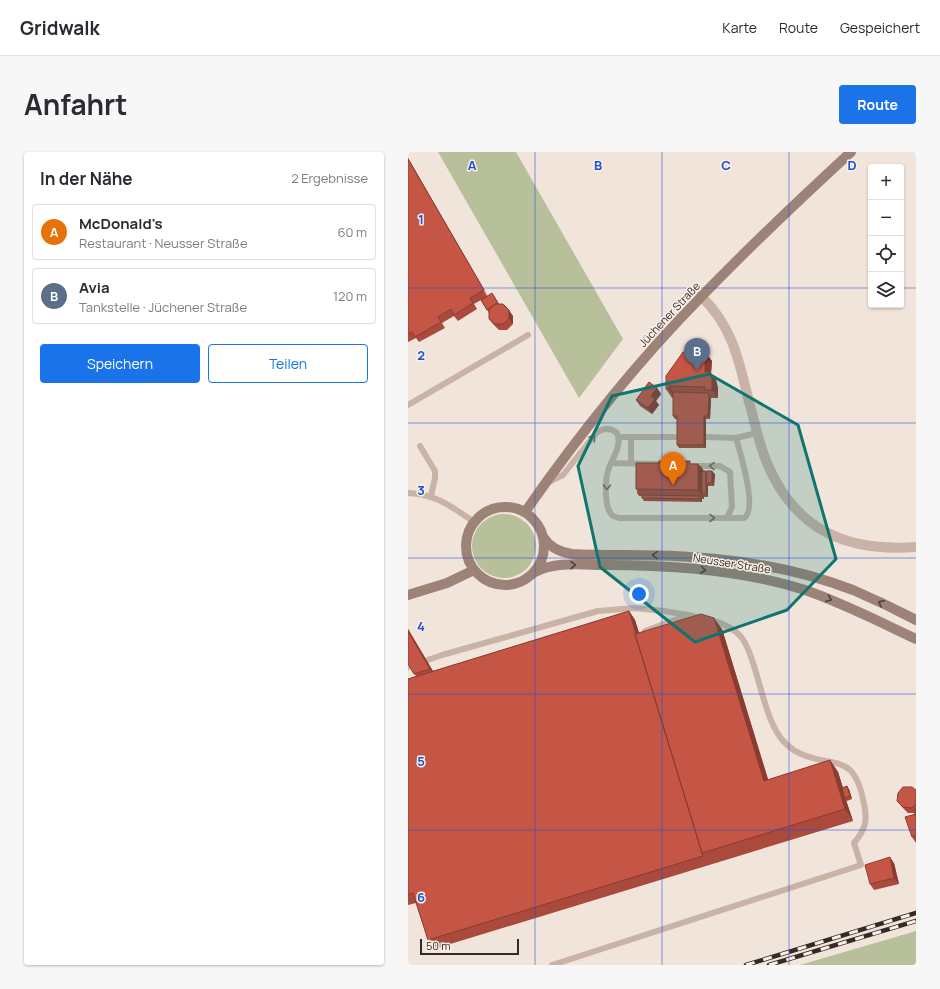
<!DOCTYPE html>
<html lang="de">
<head>
<meta charset="utf-8">
<style>
	:root { --surface:#fff; --page:#f7f7f7; --text:#2b2b33; --muted:#7c7c81; --line:#e1e1e2; --accent:#1a73e8 }
	body { margin:0; font-family:Manrope,sans-serif; background:var(--page); color:var(--text) }
	.controls { position:absolute; right:12px; top:12px; display:grid; overflow:hidden; border-radius:4px; box-shadow:0 1px 3px #0004 }
	.controls button { width:36px; height:36px; display:grid; place-items:center; padding:0; border:0; border-bottom:1px solid var(--line); background:var(--surface); color:var(--text); font:20px sans-serif }
	.scale { position:absolute; left:12px; bottom:10px; width:99px; box-sizing:border-box; padding-left:4px; border:2px solid #362a27; border-top:0; font-size:11px; line-height:14px; white-space:nowrap; color:#362a27; -webkit-text-stroke:3px #f9efe7; paint-order:stroke }
	.you { position:absolute; left:231px; top:442px; width:14px; height:14px; margin:-10px; border:3px solid #fff; border-radius:50%; background:#1a73e8; box-shadow:0 0 0 6px #1a73e833 }
	.badge { display:grid; place-items:center; width:26px; height:26px; border-radius:50%; background:var(--accent); color:#fff; font-size:13px; font-weight:700 }
	.pin { position:absolute; translate:-50% -33px; filter:drop-shadow(0 1px 2px #0008) }
	.pin::after { content:''; position:absolute; top:21px; width:14px; height:12px; background:inherit; clip-path:polygon(0 0,100% 0,50% 100%) }
	.list { margin:0; padding:0; list-style:none }
	h2 { display:flex; justify-content:space-between; align-items:center; height:52px; margin:0; padding:0 16px; font-size:17px }
	h2 small { font-size:13px; font-weight:400; color:var(--muted) }
	.list li { display:grid; grid-template-columns:26px 1fr auto; gap:12px; align-items:center; box-sizing:border-box; height:56px; margin:0 8px 8px; padding:0 8px; border:1px solid var(--line); border-radius:4px }
	.list b { display:block; font-size:15px; white-space:nowrap }
	.list p { margin:0; font-size:13px; white-space:nowrap; color:var(--muted) }
	.list em { font-size:13px; font-style:normal; color:var(--muted) }
	.actions { display:flex; gap:8px; padding:12px 16px }
	.actions a { flex:1; padding:9px 0; border:1px solid var(--accent); border-radius:4px; text-align:center; font-size:14px; color:var(--accent) }
	.actions .main { background:var(--accent); color:#fff }
	.icon { flex:none; width:22px; height:22px; fill:none; stroke:currentColor; stroke-width:2; stroke-linecap:round; stroke-linejoin:round }
	.map { position:relative; flex:none; width:508px; height:813px; overflow:hidden; border-radius:4px }
	header { display:flex; align-items:center; gap:24px; box-sizing:border-box; height:56px; padding:0 20px; background:var(--surface); border-bottom:1px solid var(--line) }
	header strong { font-size:19px }
	nav { display:flex; gap:22px; margin-inline-start:auto; font-size:14px }
	.intro { display:flex; align-items:center; justify-content:space-between; box-sizing:border-box; height:96px; padding:0 24px }
	h1 { margin:0; font-size:28px }
	.button { padding:10px 18px; border-radius:4px; background:var(--accent); color:#fff; font-size:14px; font-weight:700 }
	main { display:flex; gap:24px; padding:0 24px }
	aside { flex:1; background:var(--surface); border-radius:4px; box-shadow:0 1px 3px #0004 }
	.map>svg:first-child { display:block }
	.green { fill:#b8c09b }
	.lines { fill:none; stroke-linecap:round; stroke-linejoin:round }
	.lane { stroke:#c9b3a7; stroke-width:6 }
	.street { stroke:#c9b3a7; stroke-width:10 }
	.secondary { stroke:#9d8278; stroke-width:10 }
	.rail-casing { stroke:#362a27; stroke-width:4.5 }
	.rail { stroke:#f9efe7; stroke-width:3; stroke-dasharray:9; stroke-linecap:butt }
	.wall { fill:#a94a3c }
	.shaded-wall { fill:#8a3c31 }
	.building { fill:#c55646; stroke:#8a3c31 }
	.oneway { stroke:#786861 }
	.oneway2 { stroke:#50403b }
	.marked { fill:#0f766e; fill-opacity:0.2; stroke:#0f766e; stroke-width:3; stroke-linejoin:round }
	.grid { fill:none; stroke:#1d4ed8; stroke-width:1; stroke-opacity:0.55 }
	.labels { text-anchor:middle; dominant-baseline:central; stroke-width:3; stroke-linejoin:round; paint-order:stroke }
	.street-label { font-size:11px; fill:#362a27; stroke:#f9efe7 }
	.grid-label { font-size:13px; text-anchor:middle; font-weight:bold; fill:#1d4ed8; stroke:#f9efe7; stroke-width:3; stroke-linejoin:round; paint-order:stroke }
</style>
</head>
<body>
<header>
<strong>Gridwalk</strong>
<nav><a>Karte</a><a>Route</a><a>Gespeichert</a></nav>
</header>
<div class="intro"><h1>Anfahrt</h1><a class="button">Route</a></div>
<main>
<aside>
<h2>In der Nähe<small>2 Ergebnisse</small></h2>
<ul class="list">
<li><span class="badge" style="background:#e8710a">A</span><div><b>McDonald's</b><p>Restaurant · Neusser Straße</p></div><em>60 m</em></li>
<li><span class="badge" style="background:#5c6f8a">B</span><div><b>Avia</b><p>Tankstelle · Jüchener Straße</p></div><em>120 m</em></li>
</ul>
<div class="actions"><a class="main">Speichern</a><a>Teilen</a></div>
</aside>
<div class="map">
<svg width="508" height="813" viewBox="0 0 508 813">
	<rect width="100%" height="100%" fill="#f1e4db"/>
	<path class="green" d="M 30,0 L 108,0 L 215,187 L 171,246 Z
		M64 394a32 32 0 1 1 64 0a32 32 0 1 1-64 0Z
		M 508,779 L 508,813 L 392,813 Z"/>
	<g class="lines">
		<path class="lane" d="M 0,253 L 120,183
			M 211,285 L 271,285
			M 298,285 L 328,286 L 349,281
			M 12,294 L 27,319 L 27,326 L 23,344
			M 203,311 L 250,312
			M 223,311 L 223,285
			M 285,314 L 312,314 L 322,320 L 324,355 L 319,366
			M 141,330 L 155,323 L 188,281 C 195,276 202,275 209,281 C 215,294 203,307 200,319 C 197,329 196,357 205,364 L 211,366 L 336,366 C 350,358 332,300 328,286
			M 0,341 C 28,342 44,355 66,370
			M 237,479 L 280,463 L 293,466
			M 0,515 L 34,503 L 190,459 L 226,456 L 256,459 L 280,463
			M 144,813 L 453,713 L 446,691 C 457,678 460,669 456,652 C 454,641 450,626 442,618 C 432,609 417,610 405,606 C 392,603 380,596 372,585 C 359,567 353,535 346,514 C 343,504 340,494 334,486 C 326,476 314,471 302,468"/>
		<path class="street" d="M 293,144 C 325,175 331,209 341,250 C 347,271 351,292 359,311 C 387,378 438,400 508,395"/>
		<path class="secondary" d="M58 394a39 39 0 1 1 78 0a39 39 0 1 1-78 0Z
			M 117,360 C 170,284 228,211 293,145 C 341,95 392,47 443,0
			M 136,386 C 142,396 152,400 164,402 C 203,404 243,402 282,405 C 337,408 393,418 445,438 C 466,447 487,457 508,468
			M 127,420 C 148,409 175,413 199,413 C 264,413 335,418 397,438 C 435,451 472,470 508,487
			M 0,443 L 39,431 L 66,418"/>
		<defs>
			<path id="rail" d="M 338,813 L 508,761
				M 361,813 L 508,769"/>
		</defs>
		<use href="#rail" class="rail-casing"/>
		<use href="#rail" class="rail"/>
	</g>
	<path class="wall" d="M 0,6 L 79,144 L 86,144 L 91,152 L 105,164 L 105,172 L 99,178 L 91,178 L 85,172 L 81,167 L 81,161 L 73,148 L 66,152 L 69,157 L 50,169 L 46,164 L 34,171 L 37,176 L 11,190 L 8,186 L 0,190 Z
		M 297,200 L 304,209 L 303,221 L 308,228 L 310,236 L 310,246 L 303,246 L 302,267 L 298,267 L 298,296 L 271,296 L 269,293 L 269,267 L 267,267 L 265,264 L 265,246 L 264,246 L 258,237 Z
		M 249,236 L 253,242 L 248,249 L 251,253 L 244,262 L 232,254 L 228,248 Z
		M 258,309 L 260,311 L 283,312 L 293,314 L 296,319 L 298,319 L 299,321 L 307,322 L 306,334 L 300,334 L 300,332 L 300,345 L 296,345 L 296,347 L 294,347 L 294,350 L 236,349 L 233,344 L 231,344 L 229,341 L 229,338 L 228,337 L 251,311 Z
		M 221,459 L 227,468 L 231,481 L 314,477 L 360,628 L 422,608 L 430,620 L 435,636 L 441,637 L 444,647 L 439,649 L 438,648 L 445,669 L 26,797 L 20,788 L 8,751 L 0,753 L 0,527 L 8,524 L 0,512 L 0,477 L 25,519 Z
		M 508,638 L 508,691 L 504,685 L 507,661 L 500,661 L 494,655 L 489,649 Z
		M 486,711 L 491,732 L 466,738 L 462,732 Z"/>
	<path class="shaded-wall" d="M 0,6 L 80,144 L 76,138 L 0,7 Z
		M 101,158 L 105,164 L 105,172 L 101,167 Z
		M 297,200 L 304,209 L 303,221 L 308,228 L 310,236 L 310,246 L 304,238 L 297,220 Z
		M 261,234 L 267,243 L 267,246 L 261,237 Z
		M 249,236 L 253,242 L 248,249 L 251,253 L 244,262 L 240,256 L 243,244 Z
		M 301,243 L 303,246 L 302,267 L 300,264 Z
		M 296,264 L 298,267 L 298,296 L 296,293 Z
		M 290,312 L 296,320 L 294,342 L 296,345 L 296,347 L 290,338 Z
		M 298,319 L 300,322 L 298,331 L 300,332 L 300,345 L 298,342 Z
		M 304,319 L 307,322 L 306,334 L 304,331 Z
		M 292,344 L 294,347 L 294,350 L 292,347 Z
		M 221,459 L 227,468 L 298,700 L 295,701 Z
		M 306,466 L 314,477 L 364,640 L 356,629 Z
		M 0,477 L 30,528 L 22,517 L 0,479 Z
		M 422,608 L 430,620 L 438,646 L 437,646 L 438,648 L 445,669 L 437,657 Z
		M 439,634 L 441,637 L 444,647 L 442,644 Z
		M 482,705 L 486,711 L 491,732 L 486,726 Z"/>
	<path class="building" d="M 0,7 L 76,138 L 62,146 L 65,151 L 46,163 L 43,157 L 30,165 L 33,170 L 7,185 L 4,180 L 0,182 Z
		M 84,141 L 90,151 L 87,152 L 79,158 L 73,148 Z
		M 87,152 L 95,152 L 101,158 L 101,167 L 95,172 L 87,172 L 81,167 L 81,158 Z
		M 275,200 L 297,200 L 297,220 L 302,220 L 304,227 L 304,238 L 297,238 L 297,235 L 261,234 L 261,237 L 258,237 L 258,224 Z
		M 241,230 L 249,236 L 243,244 L 247,247 L 240,256 L 228,248 Z
		M 265,240 L 299,241 L 301,243 L 300,264 L 296,264 L 296,293 L 269,293 L 269,264 L 265,264 Z
		M 251,309 L 258,309 L 258,311 L 275,312 L 275,309 L 282,309 L 282,312 L 290,312 L 290,338 L 228,337 L 228,311 L 251,311 Z
		M 294,319 L 298,319 L 298,342 L 294,342 Z
		M 299,319 L 304,319 L 304,331 L 298,331 Z
		M 234,343 L 292,344 L 292,347 L 234,346 Z
		M 221,459 L 228,482 L 227,482 L 294,701 L 295,704 L 20,788 L 5,741 L 0,743 L 0,527 Z
		M 293,462 L 306,466 L 356,629 L 422,608 L 437,657 L 294,701 L 227,482 Z
		M 0,479 L 22,517 L 6,522 L 0,512 Z
		M 439,634 L 442,644 L 437,646 L 434,636 Z
		M 495,635 L 504,635 L 508,638 L 508,652 L 504,656 L 495,655 L 489,649 L 490,641 Z
		M 508,657 L 508,662 L 507,662 L 506,658 Z
		M 508,662 L 508,683 L 504,685 L 497,665 Z
		M 482,705 L 486,726 L 462,732 L 457,713 Z"/>
	<defs><path id="oneway-chevron" d="M-2-3.5L2.5 0L-2 3.5" fill="none" stroke-width="1.6" stroke-linecap="round" stroke-linejoin="round"/></defs>
	<g class="oneway">
		<use href="#oneway-chevron" transform="translate(185 286) rotate(-48)"/>
		<use href="#oneway-chevron" transform="translate(304 314) rotate(-179)"/>
		<use href="#oneway-chevron" transform="translate(199 335) rotate(91)"/>
		<use href="#oneway-chevron" transform="translate(304 366)"/>
	</g>
	<g class="oneway2">
		<use href="#oneway-chevron" transform="translate(247 403) rotate(-178)"/>
		<use href="#oneway-chevron" transform="translate(165 413) rotate(-1)"/>
		<use href="#oneway-chevron" transform="translate(295 418) rotate(7)"/>
		<use href="#oneway-chevron" transform="translate(421 447) rotate(23)"/>
		<use href="#oneway-chevron" transform="translate(473 451) rotate(-154)"/>
	</g>
	<path class="marked" d="M 301,222 L 390,273 L 428,407 L 379,458 L 287,490 L 192,415 L 170,314 L 204,244 Z"/>
	<path class="grid" d="M 127,0 L 127,813M 254,0 L 254,813M 381,0 L 381,813M 0,136 L 463,136M 493,136 L 508,136M 0,271 L 508,271M 0,406 L 508,406M 0,542 L 508,542M 0,678 L 508,678"/>
	<g class="labels">
		<g class="street-label">
			<text transform="translate(261 162) rotate(-47)">Jüchener Straße</text>
			<text transform="translate(324 411) rotate(9)">Neusser Straße</text>
		</g>
	</g>
	<g class="grid-label">
		<text x="64" y="18">A</text>
		<text x="190" y="18">B</text>
		<text x="318" y="18">C</text>
		<text x="444" y="18">D</text>
		<text x="13" y="72">1</text>
		<text x="13" y="208">2</text>
		<text x="13" y="343">3</text>
		<text x="13" y="479">4</text>
		<text x="13" y="614">5</text>
		<text x="13" y="750">6</text>
	</g>
</svg>
<div class="controls">
<button>+</button>
<button>−</button>
<button><svg class="icon" aria-label="locate" viewBox="0 0 24 24"><circle cx="12" cy="12" r="6"/><path d="M12 2v4M12 18v4M2 12h4M18 12h4"/></svg></button>
<button><svg class="icon" aria-label="layers" viewBox="0 0 24 24"><path d="M12 4l9 5-9 5-9-5zM3 14l9 5 9-5"/></svg></button>
</div>
<div class="scale">50 m</div>
<div class="you"></div>
<div class="pin badge" style="left:265px;top:333px;background:#e8710a">A</div>
<div class="pin badge" style="left:289px;top:219px;background:#5c6f8a">B</div>
</div>
</main>
</body>
</html>
